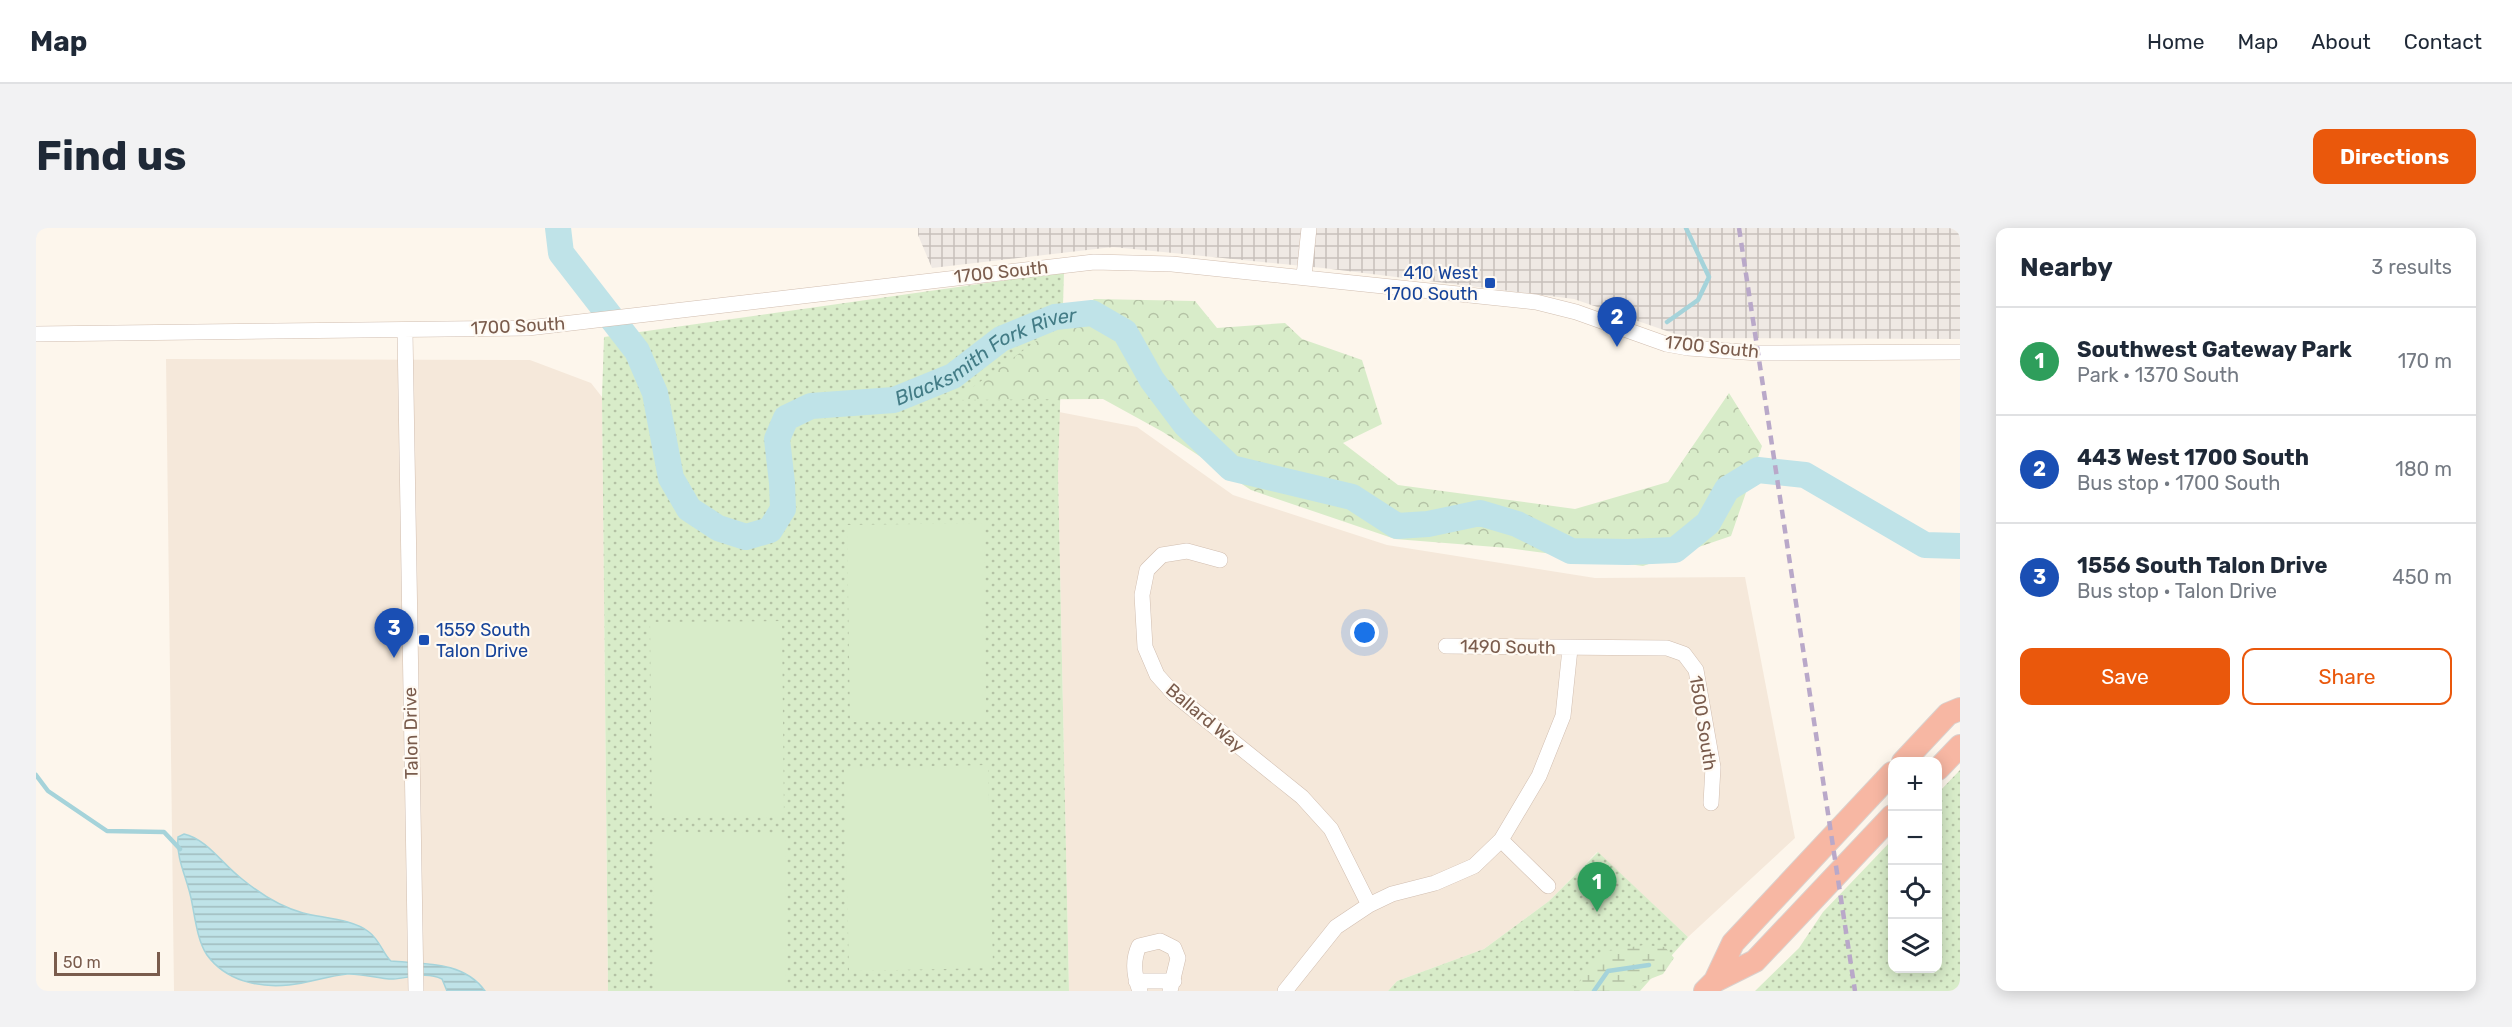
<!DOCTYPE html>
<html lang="en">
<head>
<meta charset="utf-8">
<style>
	:root { --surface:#fff; --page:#f2f2f3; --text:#1f2937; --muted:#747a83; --line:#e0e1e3; --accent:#ea580c }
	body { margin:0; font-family:Rubik,sans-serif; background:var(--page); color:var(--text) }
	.controls { position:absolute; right:18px; bottom:18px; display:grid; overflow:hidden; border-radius:12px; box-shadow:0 3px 15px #0003 }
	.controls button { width:54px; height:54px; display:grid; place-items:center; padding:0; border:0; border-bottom:2px solid var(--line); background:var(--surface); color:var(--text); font:30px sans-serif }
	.scale { position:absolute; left:18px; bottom:15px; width:106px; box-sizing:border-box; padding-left:6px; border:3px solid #7a5c4d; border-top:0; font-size:16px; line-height:21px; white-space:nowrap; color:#7a5c4d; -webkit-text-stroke:4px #fffaf3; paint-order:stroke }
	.you { position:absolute; left:1329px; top:405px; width:21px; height:21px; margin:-15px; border:4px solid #fff; border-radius:50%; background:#1a73e8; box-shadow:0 0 0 9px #1a73e833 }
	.badge { display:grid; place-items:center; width:39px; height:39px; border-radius:50%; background:var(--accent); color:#fff; font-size:20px; font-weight:700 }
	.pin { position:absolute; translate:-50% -50px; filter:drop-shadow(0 2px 3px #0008) }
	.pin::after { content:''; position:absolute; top:32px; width:21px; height:18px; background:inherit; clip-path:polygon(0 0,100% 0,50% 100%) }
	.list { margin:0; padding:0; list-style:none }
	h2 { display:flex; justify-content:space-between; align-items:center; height:78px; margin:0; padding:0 24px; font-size:26px }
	h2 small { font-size:20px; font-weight:400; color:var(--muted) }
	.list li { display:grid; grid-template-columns:39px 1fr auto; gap:18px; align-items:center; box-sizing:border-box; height:108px; padding:0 24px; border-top:2px solid var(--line) }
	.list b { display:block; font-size:22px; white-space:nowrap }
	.list p { margin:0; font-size:20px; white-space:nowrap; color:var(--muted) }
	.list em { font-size:20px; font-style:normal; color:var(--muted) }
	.actions { display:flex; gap:12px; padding:18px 24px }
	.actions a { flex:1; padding:14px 0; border:2px solid var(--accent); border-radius:12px; text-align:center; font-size:21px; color:var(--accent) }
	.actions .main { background:var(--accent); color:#fff }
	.icon { flex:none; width:33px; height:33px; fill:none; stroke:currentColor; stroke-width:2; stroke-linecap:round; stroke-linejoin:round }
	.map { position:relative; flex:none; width:1924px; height:763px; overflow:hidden; border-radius:12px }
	header { display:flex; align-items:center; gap:36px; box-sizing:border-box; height:84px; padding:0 30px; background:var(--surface); border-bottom:2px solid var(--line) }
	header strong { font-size:28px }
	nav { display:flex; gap:33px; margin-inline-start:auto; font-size:21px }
	.intro { display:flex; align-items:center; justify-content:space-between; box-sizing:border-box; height:144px; padding:0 36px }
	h1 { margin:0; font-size:42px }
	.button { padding:15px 27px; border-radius:12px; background:var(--accent); color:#fff; font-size:21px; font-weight:700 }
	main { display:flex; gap:36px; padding:0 36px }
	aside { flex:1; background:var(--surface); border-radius:12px; box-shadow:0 3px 15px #0003 }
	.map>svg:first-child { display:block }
	.residential { fill:#f5e8da }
	.industrial { fill:url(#industrial-grid) }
	.grass { fill:url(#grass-dots) }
	.forest { fill:url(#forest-crowns) }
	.wetland { fill:url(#wetland-marsh) }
	.garden { fill:#d8ecc9 }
	.water { fill:url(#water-rules); stroke:#a5d3da; stroke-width:1.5 }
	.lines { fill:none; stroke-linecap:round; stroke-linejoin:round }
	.stream { stroke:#a5d3da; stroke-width:4.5 }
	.river { stroke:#bfe3e8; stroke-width:26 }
	.minor-casing { stroke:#d1beb0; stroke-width:16 }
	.highway-casing { stroke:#dad1cd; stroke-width:24 }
	.minor { stroke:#fff; stroke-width:15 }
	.highway { stroke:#f7b7a3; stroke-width:22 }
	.rail { stroke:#b9a8c9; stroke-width:4.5; stroke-dasharray:9 6; stroke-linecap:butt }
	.transit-dot { fill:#1a4fb4; stroke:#fffaf3; stroke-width:2 }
	.labels { text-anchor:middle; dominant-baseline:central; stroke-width:4.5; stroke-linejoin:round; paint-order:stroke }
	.street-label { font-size:18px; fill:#7a5c4d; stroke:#fffaf3 }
	.transit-label { font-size:18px; fill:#164399; stroke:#fffaf3; text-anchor:end }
	.water-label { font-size:20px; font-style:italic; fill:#437c86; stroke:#fffaf3 }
</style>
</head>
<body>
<header>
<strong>Map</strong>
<nav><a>Home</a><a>Map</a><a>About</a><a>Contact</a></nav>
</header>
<div class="intro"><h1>Find us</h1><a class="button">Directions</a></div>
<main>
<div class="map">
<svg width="1924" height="763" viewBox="0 0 1924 763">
	<defs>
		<pattern id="industrial-grid" width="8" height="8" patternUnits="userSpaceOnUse" patternTransform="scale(1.5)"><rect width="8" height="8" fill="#efe9e4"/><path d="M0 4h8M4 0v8" fill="none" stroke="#c7c0bb"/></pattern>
		<pattern id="grass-dots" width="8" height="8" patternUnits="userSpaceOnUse" patternTransform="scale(1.5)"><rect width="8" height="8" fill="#d8ecc9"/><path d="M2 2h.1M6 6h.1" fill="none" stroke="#b4c2a5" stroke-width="1.8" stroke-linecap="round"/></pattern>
		<pattern id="forest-crowns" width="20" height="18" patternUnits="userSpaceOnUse" patternTransform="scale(1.5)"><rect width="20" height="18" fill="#d8ecc9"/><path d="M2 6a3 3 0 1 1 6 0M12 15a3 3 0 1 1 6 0" fill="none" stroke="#b4c2a5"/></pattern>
		<pattern id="wetland-marsh" width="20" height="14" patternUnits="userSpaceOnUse" patternTransform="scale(1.5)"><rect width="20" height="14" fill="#d8ecc9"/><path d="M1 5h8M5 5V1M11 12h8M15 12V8" fill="none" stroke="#b4c2a5"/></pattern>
		<pattern id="water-rules" width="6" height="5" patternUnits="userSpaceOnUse" patternTransform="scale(1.5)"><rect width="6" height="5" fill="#bfe3e8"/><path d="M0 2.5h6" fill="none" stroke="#a0bbbe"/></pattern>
	</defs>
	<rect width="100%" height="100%" fill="#fdf6ec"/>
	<path class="residential" d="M 130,131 L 494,132 L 555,155 L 566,169 L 572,763 L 138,763 Z
		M 1023,184 L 1101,199 L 1197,267 L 1351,317 L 1559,350 L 1709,349 L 1759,610 L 1652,709 L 1561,624 L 1513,673 L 1448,721 L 1361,753 L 1352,763 L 1033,763 L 1022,245 Z"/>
	<path class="industrial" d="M 882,0 L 1924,0 L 1924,111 L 1651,110 L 1538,71 L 1287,40 L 1077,19 L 896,40 L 882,7 Z"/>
	<path class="grass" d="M 1028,44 L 1022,245 L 1033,763 L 572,763 L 566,169 L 568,109 Z
		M 1924,542 L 1924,763 L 1719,763 L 1763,720 L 1787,684 L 1856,612 L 1856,740 L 1902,740 L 1902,565 Z
		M 1562,624 L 1652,709 L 1604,763 L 1352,763 L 1361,753 L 1448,721 L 1513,673 Z"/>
	<path class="forest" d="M 1058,71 L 1159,73 L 1181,100 L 1249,95 L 1266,111 L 1326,132 L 1346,196 L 1307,215 L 1362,257 L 1539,281 L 1632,254 L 1693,165 L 1726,218 L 1695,308 L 1607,338 L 1472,320 L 1359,311 L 1215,262 L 1127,204 L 1067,171 L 919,172 Z"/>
	<path class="wetland" d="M 1608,717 L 1629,719 L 1638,730 L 1627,746 L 1583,763 L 1538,763 L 1551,742 L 1572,723 Z"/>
	<path class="garden" d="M 948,295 L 950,492 L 814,494 L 811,297 Z
		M 746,393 L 748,589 L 616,590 L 614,394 Z
		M 952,537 L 957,740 L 813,743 L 808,540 Z
		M 617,604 L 749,605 L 750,763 L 618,763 Z"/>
	<path class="water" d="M 148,606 C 171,611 187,637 206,651 C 223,665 245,679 267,685 C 286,690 317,691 333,704 C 344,712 348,728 355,733 C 388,736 428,733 449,763 L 411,763 L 406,751 C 390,743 374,750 357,751 C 342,751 326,745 311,746 C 292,748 272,755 253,757 C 222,760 190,753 171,727 C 162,714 159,691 156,675 C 152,651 140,633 142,609 Z"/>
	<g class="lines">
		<path class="stream" d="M 1631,94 L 1662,72 L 1673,49 L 1650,0
			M 0,547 L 12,563 L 71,603 L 128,604 L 144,621
			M 1558,763 L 1572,743 L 1613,737"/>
		<path class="river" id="s1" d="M 522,0 L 525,25 L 601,123 L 619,165 L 635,250 L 653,281 L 682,300 L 710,309 L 734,302 L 747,281 L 746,255 L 741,211 L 750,190 L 775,178 L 858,172 L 917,148 L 965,111 L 1019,89 L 1056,85 L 1089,104 L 1116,152 L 1149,196 L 1195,240 L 1316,269 L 1361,298 L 1392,296 L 1444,285 L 1481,296 L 1535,323 L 1592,324 L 1639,322 L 1672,295 L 1691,261 L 1722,242 L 1769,247 L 1889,317 L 1924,318"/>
		<defs>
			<path id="minor" d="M 1268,48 L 1273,0
				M 369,103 L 380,763
				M 0,106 L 492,100 L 1058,34 L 1136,36 L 1500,74 L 1540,84 L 1630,116 L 1652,120 L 1722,125 L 1924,124
				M 1184,332 L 1151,323 L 1126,327 L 1111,342 L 1106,367 L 1109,419 L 1121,447 L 1138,466 L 1266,569 L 1295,601 L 1333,677
				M 1410,418 L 1631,420 L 1648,426 L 1660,442 L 1677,539 L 1675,575
				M 1465,612 L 1512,658
				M 1100,753 L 1138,753
				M 1104,763 C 1098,748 1096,733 1103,718 L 1124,713 L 1138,720 L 1142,730 L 1134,763
				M 1249,763 L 1300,699 L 1333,677 L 1356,666 L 1399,655 L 1438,638 L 1465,612 L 1503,548 L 1527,488 L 1534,421"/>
			<path id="highway" d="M 1867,534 L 1912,486 L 1924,481
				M 1902,541 L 1924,518
				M 1679,753 L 1719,733 L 1856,588
				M 1669,763 L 1679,753 L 1697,715 L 1856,545"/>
		</defs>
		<use href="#minor" class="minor-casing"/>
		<use href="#highway" class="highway-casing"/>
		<use href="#minor" class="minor"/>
		<use href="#highway" class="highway"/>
		<path class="rail" d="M 1703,0 L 1819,763"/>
	</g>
	<g class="transit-dot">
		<rect x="1448" y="49" width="12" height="12" rx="3"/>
		<rect x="382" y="406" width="12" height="12" rx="3"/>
	</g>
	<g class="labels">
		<g class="street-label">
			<text transform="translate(965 44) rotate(-6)">1700 South</text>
			<text transform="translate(482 98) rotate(-3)">1700 South</text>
			<text transform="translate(1676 119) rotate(6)">1700 South</text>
			<text transform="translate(1472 419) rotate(1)">1490 South</text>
			<text transform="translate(1169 490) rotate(40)">Ballard Way</text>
			<text transform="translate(1667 495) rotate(81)">1500 South</text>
			<text transform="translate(375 505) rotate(-91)">Talon Drive</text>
		</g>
		<g class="transit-label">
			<text x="1442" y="45">410 West<tspan x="1442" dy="21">1700 South</tspan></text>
			<text x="400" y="402" text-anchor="start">1559 South<tspan x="400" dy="21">Talon Drive</tspan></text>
		</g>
		<g class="water-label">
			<text stroke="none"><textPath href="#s1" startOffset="738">Blacksmith Fork River</textPath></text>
		</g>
	</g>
</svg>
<div class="controls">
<button>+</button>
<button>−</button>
<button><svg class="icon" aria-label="locate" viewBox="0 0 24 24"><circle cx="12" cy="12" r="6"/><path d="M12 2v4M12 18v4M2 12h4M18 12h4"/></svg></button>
<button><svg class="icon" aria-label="layers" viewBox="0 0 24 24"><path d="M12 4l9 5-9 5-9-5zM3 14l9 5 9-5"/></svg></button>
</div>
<div class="scale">50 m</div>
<div class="you"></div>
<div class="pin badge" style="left:1561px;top:684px;background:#2e9e5b">1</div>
<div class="pin badge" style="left:1581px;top:119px;background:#1a4fb4">2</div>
<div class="pin badge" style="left:358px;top:430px;background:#1a4fb4">3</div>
</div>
<aside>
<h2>Nearby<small>3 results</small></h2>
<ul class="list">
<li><span class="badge" style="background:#2e9e5b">1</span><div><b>Southwest Gateway Park</b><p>Park · 1370 South</p></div><em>170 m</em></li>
<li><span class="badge" style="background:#1a4fb4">2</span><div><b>443 West 1700 South</b><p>Bus stop · 1700 South</p></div><em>180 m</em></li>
<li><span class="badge" style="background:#1a4fb4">3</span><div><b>1556 South Talon Drive</b><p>Bus stop · Talon Drive</p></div><em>450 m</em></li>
</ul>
<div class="actions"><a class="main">Save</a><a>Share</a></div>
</aside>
</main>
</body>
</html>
